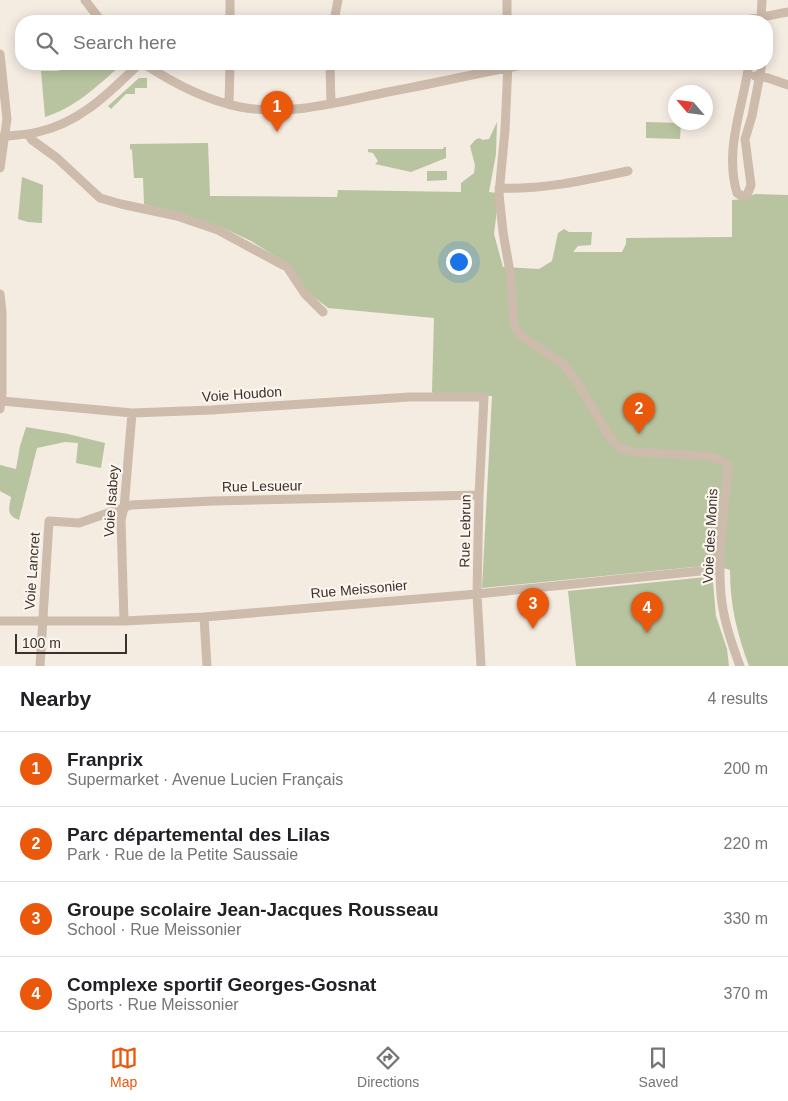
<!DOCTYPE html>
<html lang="en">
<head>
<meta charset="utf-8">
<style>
	:root { --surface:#fff; --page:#f6f6f6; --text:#202124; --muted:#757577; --line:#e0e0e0; --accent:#ea580c }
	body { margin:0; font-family:Arial,sans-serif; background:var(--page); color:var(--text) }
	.compass { position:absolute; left:668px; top:85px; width:45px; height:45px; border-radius:50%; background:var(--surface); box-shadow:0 2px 12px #0003; rotate:298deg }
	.scale { position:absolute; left:15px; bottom:12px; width:112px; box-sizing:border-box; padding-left:5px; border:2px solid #3b302b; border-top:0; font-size:14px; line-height:18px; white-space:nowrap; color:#3b302b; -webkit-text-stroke:4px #fbf5ee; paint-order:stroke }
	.you { position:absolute; left:458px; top:261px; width:18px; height:18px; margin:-12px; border:4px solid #fff; border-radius:50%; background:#1a73e8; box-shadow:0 0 0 8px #1a73e833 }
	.badge { display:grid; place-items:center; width:32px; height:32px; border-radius:50%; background:var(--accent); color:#fff; font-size:16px; font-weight:700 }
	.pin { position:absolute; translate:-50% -41px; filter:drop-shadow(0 1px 2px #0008) }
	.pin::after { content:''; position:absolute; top:26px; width:18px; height:15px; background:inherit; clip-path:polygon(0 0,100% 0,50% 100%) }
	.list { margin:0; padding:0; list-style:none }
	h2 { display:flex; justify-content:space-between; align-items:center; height:65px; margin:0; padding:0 20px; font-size:21px }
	h2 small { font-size:16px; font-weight:400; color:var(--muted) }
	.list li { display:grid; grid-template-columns:32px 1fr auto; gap:15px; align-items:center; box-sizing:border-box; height:75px; padding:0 20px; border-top:1px solid var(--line) }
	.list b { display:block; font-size:19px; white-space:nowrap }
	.list p { margin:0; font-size:16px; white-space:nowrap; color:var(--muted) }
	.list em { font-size:16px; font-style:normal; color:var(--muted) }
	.icon { flex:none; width:28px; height:28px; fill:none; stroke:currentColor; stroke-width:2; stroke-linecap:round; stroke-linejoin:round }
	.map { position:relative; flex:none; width:788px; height:666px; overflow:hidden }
	.search { position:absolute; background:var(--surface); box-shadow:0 2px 12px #0003; left:15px; right:15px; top:15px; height:55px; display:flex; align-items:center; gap:12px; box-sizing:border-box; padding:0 18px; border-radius:20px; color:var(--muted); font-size:19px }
	.sheet { height:365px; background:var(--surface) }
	nav { display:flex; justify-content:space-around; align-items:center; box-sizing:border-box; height:70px; border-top:1px solid var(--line); background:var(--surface); font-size:14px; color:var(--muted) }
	nav a { display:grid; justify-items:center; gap:2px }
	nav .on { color:var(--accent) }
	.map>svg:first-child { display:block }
	.green { fill:#b8c4a0 }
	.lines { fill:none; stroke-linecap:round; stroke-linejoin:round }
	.minor { stroke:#cdbbac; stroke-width:9 }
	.labels { text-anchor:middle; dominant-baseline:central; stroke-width:4.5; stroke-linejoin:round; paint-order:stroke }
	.street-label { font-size:14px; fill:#3b302b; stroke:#fbf5ee }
</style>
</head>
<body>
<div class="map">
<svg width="788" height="666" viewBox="0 0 788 666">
	<rect width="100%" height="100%" fill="#f4ebe1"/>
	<path class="green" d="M 60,64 L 120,64 L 120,66 C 96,87 76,107 45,117 L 41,71 L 59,71 Z
		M 139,78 L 147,78 L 147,88 L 135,88 L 135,94 L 126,94 L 111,109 L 108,106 Z
		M 497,122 L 496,154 L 489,192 L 497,193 L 498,202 L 494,234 L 503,267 L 539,269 L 552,261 L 558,233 L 564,229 L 569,232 L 592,232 L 591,245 L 578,246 L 573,252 L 622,252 L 626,244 L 626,238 L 732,237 L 732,200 L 743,199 L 755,194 L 788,195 L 788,666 L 749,666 C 737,633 730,606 730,570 L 714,565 L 482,588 L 492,396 L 436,395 L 432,392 L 434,318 L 328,308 L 308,292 L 291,266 L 251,241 L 221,227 L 144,204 L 143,178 L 134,178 L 132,150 L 130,149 L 130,144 L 208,143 L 210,196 L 337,197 L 338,190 L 461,192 L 461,183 L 474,173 L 475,165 L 470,146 L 475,140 L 479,138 L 483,140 L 489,139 Z
		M 646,122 L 681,123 L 680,139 L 646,138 Z
		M 444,147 L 446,147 L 446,158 L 411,172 L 375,164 L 378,161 L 373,153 L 368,152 L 368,149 L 443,149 Z
		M 427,171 L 447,171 L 447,180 L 427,181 Z
		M 22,177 L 43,185 L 42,223 L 28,222 L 18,219 Z
		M 26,427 L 68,434 L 105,443 L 101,468 L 76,463 L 78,443 L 65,442 L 37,448 L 19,520 C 6,515 9,509 11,497 L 0,491 L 0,465 L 16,469 L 20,446 Z
		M 706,577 L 713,582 L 716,616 L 727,649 L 729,666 L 576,666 L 568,591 Z"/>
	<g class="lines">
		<path class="minor" d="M 85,0 L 101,21
			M 507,0 L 507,21
			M 761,18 L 762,0
			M 230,21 L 230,0
			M 334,21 L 338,0
			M 741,21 L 788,12
			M 0,54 L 7,119 L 0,168
			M 144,64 C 173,83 205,100 240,107 C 288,116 336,103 383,93 C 431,84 479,73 528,64
			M 330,64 L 331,104
			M 508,64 L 505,130 L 499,194 L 503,232 L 511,278 L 514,326 L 521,336 L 564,365 L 575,379 L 608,434 L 618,447 L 625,450 L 633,452 L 710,456 L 728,464 C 725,508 716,560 722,603 C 725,625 732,645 740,666
			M 749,64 C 743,107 724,149 737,193 L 744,197 L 747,195 L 751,185 L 745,139 L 752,116 L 762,64
			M 755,76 L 768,78 L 788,85
			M 229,104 L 230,64
			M 28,134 L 32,140 L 57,158 L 100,198 L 121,204 L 177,216 L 218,230 L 279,263 L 287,267 L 305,294 L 323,312
			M 0,137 C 13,135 26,135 38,132 C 81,122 109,93 139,64
			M 499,188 C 542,190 586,180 628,171
			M 0,294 L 2,313 L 2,394 L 0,409
			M 2,401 L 132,413 L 212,410 L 409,397 L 484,397 L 479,495 L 477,594 L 481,666
			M 204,617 L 207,666
			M 0,621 L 124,621 L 204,617 L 477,594 L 720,569
			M 124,621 L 121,520 L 124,508 L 132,413
			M 40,666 L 49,521 L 79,523 L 131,505 L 212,501 L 479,495"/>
	</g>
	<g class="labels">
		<g class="street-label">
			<text transform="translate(242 394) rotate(-4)">Voie Houdon</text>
			<text transform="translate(262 486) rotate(-1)">Rue Lesueur</text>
			<text transform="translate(111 501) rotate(-86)">Voie Isabey</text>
			<text transform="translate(465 531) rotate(-89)">Rue Lebrun</text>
			<text transform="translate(710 536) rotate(-87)">Voie des Monis</text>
			<text transform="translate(32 571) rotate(-86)">Voie Lancret</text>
			<text transform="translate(359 589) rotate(-5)">Rue Meissonier</text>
		</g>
	</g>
</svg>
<svg class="compass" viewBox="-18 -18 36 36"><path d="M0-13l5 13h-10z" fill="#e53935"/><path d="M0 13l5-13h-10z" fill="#757577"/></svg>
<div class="scale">100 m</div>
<div class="you"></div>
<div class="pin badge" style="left:277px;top:132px">1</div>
<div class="pin badge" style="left:639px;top:434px">2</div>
<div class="pin badge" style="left:533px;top:629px">3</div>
<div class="pin badge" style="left:647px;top:633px">4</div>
<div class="search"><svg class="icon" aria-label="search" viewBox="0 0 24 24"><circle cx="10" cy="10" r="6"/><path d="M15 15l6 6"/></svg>Search here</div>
</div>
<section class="sheet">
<h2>Nearby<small>4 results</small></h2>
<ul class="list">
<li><span class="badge">1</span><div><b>Franprix</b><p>Supermarket · Avenue Lucien Français</p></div><em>200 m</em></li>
<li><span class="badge">2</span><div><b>Parc départemental des Lilas</b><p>Park · Rue de la Petite Saussaie</p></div><em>220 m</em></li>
<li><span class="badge">3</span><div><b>Groupe scolaire Jean-Jacques Rousseau</b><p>School · Rue Meissonier</p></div><em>330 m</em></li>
<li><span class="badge">4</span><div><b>Complexe sportif Georges-Gosnat</b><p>Sports · Rue Meissonier</p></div><em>370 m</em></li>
</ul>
</section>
<nav>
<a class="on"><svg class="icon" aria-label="map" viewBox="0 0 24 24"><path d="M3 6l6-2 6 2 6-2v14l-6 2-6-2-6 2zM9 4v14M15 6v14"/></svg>Map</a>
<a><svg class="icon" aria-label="directions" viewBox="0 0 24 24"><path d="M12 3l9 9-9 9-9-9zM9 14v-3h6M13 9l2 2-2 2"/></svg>Directions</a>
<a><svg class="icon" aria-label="saved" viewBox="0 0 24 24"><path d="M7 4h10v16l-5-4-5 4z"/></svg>Saved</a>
</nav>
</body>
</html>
